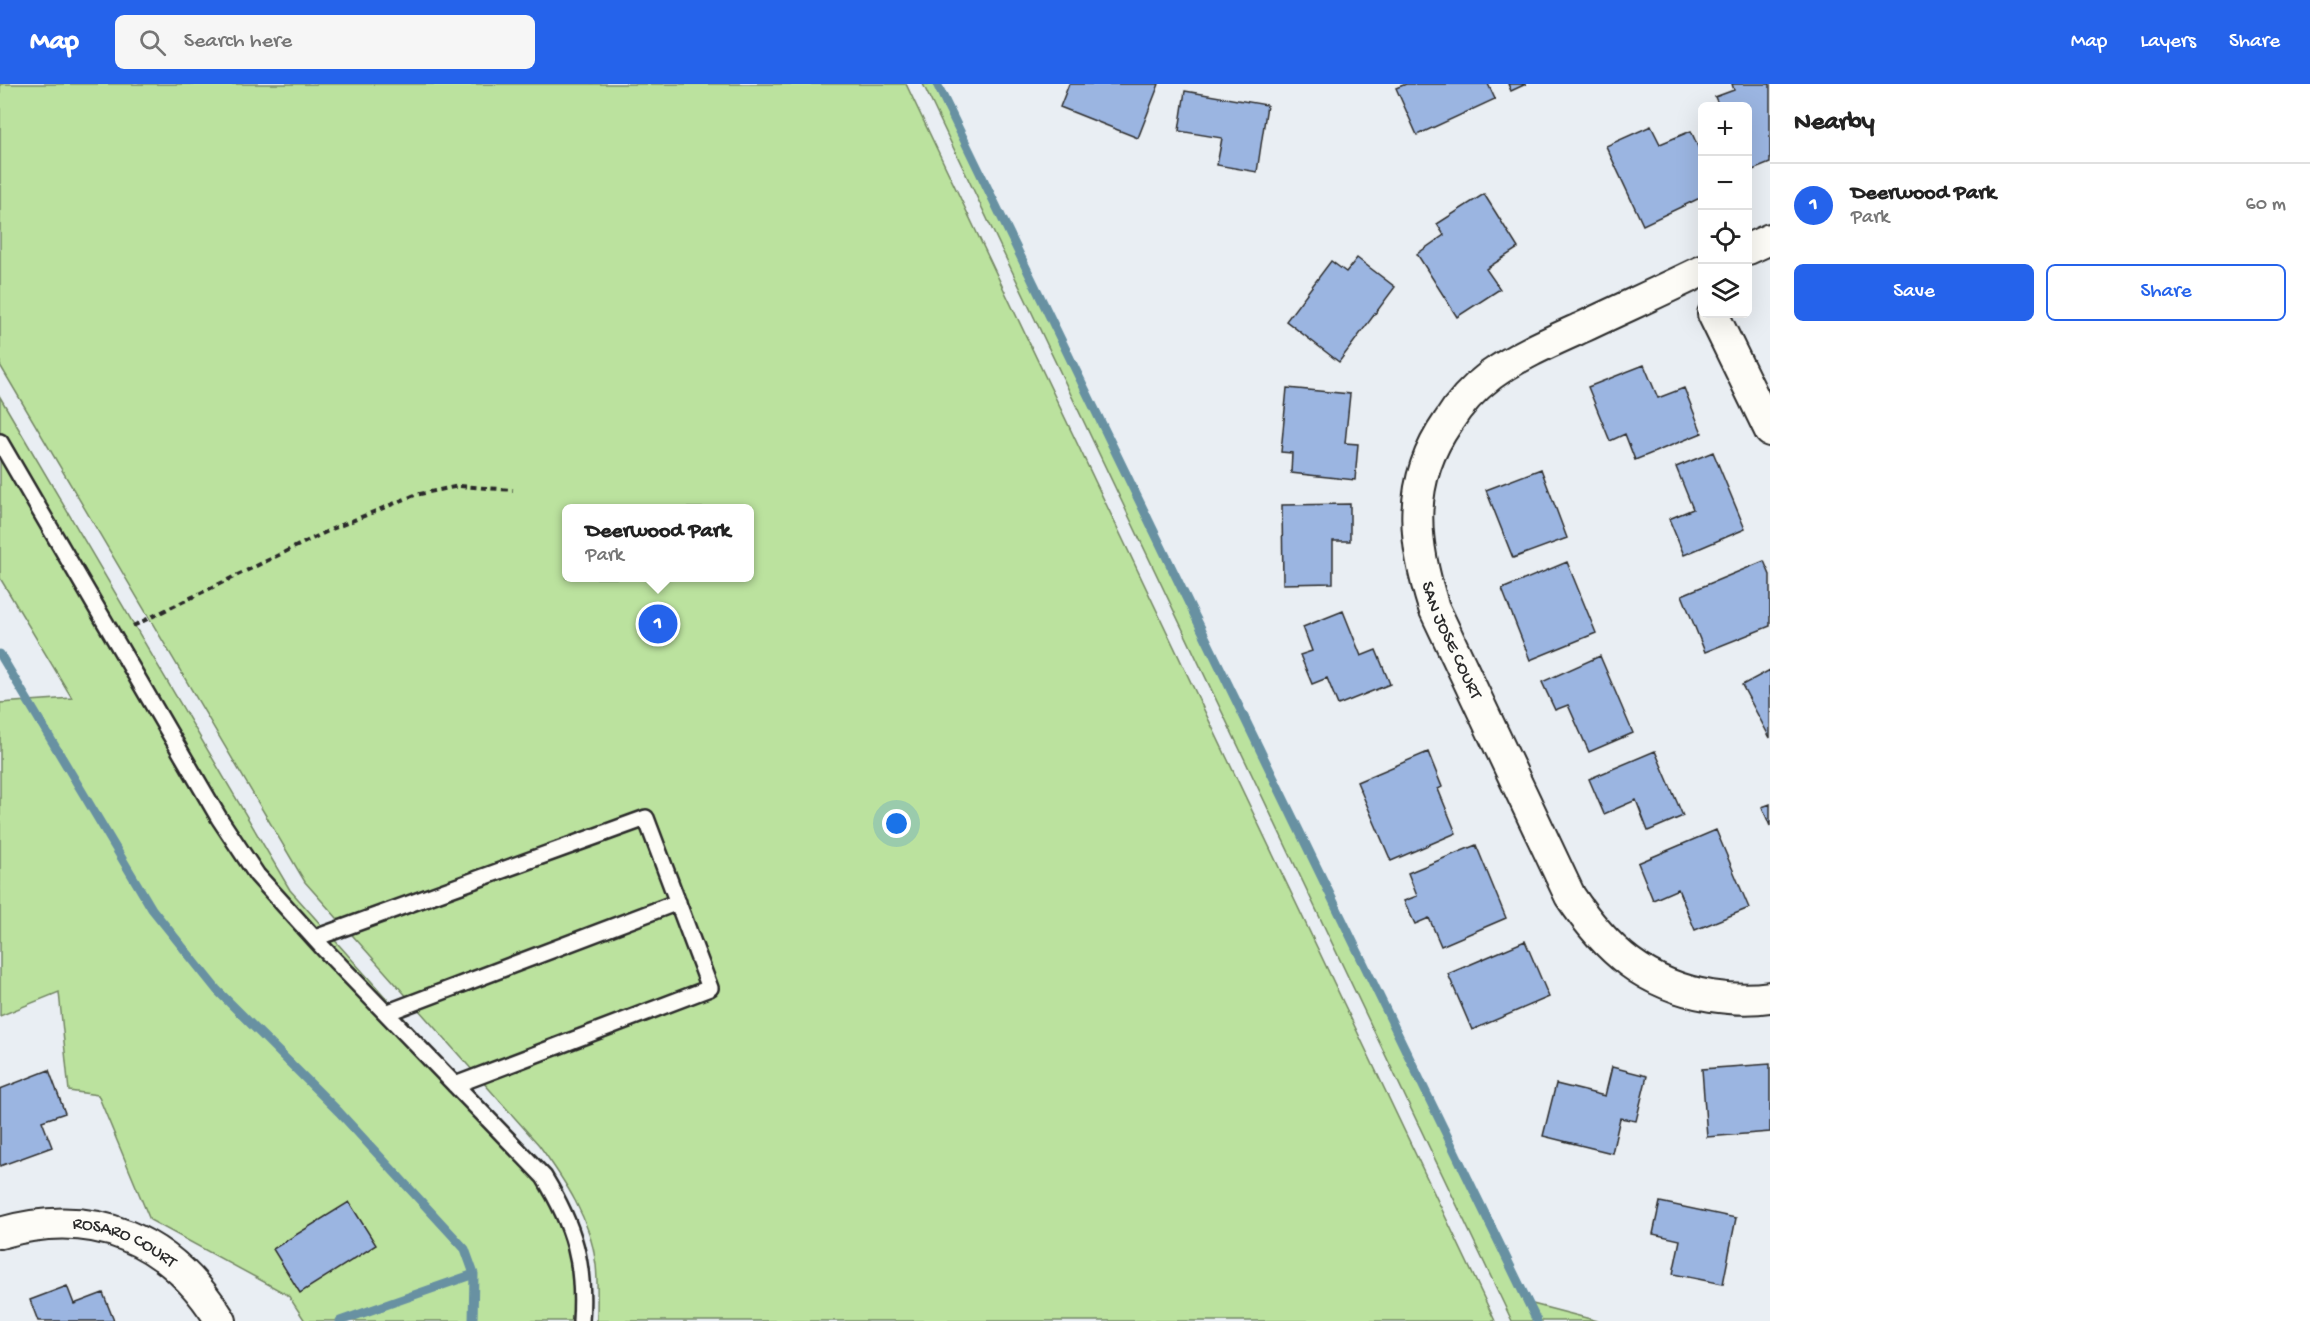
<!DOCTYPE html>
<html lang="en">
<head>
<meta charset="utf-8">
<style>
	:root { --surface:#fff; --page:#f6f6f6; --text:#222; --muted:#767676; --line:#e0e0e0; --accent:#2563eb }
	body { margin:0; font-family:"Gochi Hand",sans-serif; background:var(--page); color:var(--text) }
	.controls { position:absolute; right:18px; top:18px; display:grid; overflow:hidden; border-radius:9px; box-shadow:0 6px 24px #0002 }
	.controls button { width:54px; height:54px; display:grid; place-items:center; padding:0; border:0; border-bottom:2px solid var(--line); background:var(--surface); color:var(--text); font:30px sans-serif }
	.you { position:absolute; left:897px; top:740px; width:21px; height:21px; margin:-15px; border:4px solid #fff; border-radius:50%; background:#1a73e8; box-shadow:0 0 0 9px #1a73e833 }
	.badge { display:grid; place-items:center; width:39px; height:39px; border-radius:50%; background:var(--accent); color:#fff; font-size:20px; font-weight:700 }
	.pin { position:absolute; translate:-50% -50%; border:3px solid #fff; box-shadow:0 2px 6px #0006 }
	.popup { position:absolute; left:562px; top:420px; width:192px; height:78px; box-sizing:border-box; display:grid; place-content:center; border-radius:9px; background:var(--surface); filter:drop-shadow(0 2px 4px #0005); font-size:20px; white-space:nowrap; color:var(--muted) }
	.popup b { font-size:22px; color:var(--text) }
	.popup::after { content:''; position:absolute; left:50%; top:100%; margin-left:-12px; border:12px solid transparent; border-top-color:var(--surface) }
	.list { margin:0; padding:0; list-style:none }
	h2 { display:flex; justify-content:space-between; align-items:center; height:78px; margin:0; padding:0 24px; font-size:26px }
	h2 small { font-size:20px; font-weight:400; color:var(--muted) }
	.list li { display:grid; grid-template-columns:39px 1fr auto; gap:18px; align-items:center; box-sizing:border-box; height:84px; padding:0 24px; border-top:2px solid var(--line) }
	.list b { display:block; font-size:22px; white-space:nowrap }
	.list p { margin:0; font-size:20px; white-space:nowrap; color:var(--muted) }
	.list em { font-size:20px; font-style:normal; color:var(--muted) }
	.actions { display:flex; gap:12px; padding:18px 24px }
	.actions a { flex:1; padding:14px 0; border:2px solid var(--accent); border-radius:9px; text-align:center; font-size:21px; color:var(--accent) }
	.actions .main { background:var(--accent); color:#fff }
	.icon { flex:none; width:33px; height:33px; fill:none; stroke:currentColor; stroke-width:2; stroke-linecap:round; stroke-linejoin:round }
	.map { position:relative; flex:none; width:1770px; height:1237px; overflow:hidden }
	header { display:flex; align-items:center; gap:36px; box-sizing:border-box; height:84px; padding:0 30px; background:var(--accent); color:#fff }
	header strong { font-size:28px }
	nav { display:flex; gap:33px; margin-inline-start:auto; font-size:21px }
	.search { width:420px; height:54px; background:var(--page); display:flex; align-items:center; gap:15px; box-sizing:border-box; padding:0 21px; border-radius:9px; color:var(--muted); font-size:22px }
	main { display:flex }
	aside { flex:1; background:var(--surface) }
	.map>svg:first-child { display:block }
	.green { fill:#bbe29e; stroke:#738664; stroke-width:1.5; fill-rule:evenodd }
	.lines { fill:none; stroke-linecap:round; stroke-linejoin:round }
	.stream { stroke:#6891a2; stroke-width:9 }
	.building { fill:#9bb5e1; stroke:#2b2b2b; stroke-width:1.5 }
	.service-casing { stroke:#2b2b2b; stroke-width:20 }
	.minor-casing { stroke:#2b2b2b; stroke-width:34 }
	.path { stroke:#2b2b2b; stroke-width:4; stroke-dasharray:6 4.5; stroke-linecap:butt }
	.service { stroke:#fdfcf7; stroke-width:15 }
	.minor { stroke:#fdfcf7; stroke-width:30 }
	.labels { text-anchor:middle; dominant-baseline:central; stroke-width:5; stroke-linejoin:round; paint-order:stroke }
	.street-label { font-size:18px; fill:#2b2b2b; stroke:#fdfcf7 }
</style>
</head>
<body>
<header>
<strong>Map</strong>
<div class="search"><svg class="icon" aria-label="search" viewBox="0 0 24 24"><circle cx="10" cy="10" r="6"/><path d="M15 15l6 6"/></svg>Search here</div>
<nav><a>Map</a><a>Layers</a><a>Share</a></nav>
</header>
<main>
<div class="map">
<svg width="1770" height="1237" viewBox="0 0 1770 1237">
	<rect width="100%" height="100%" fill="#e9eef3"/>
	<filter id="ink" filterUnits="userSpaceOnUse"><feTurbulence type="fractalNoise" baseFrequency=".0167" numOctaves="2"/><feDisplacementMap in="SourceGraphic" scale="12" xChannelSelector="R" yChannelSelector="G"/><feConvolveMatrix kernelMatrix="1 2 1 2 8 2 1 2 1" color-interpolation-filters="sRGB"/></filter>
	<g filter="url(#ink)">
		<path class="green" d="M 0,0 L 906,0 L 1495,1237 L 597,1237 C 597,1219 598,1199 596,1181 C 591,1135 565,1097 539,1061 L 305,798 L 0,281 ZM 566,424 L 750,424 L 750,494 L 566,494 Z
			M 923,0 L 935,0 L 1514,1194 L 1529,1219 L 1598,1237 L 1512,1237 Z
			M 0,313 L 290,806 L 525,1070 L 576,1156 L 581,1237 L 305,1237 L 288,1211 L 150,1136 L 98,1011 L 69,1007 L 59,908 L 0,932 L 0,619 L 72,614 L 0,494 Z"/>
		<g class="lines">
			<path class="stream" d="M 937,0 L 1537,1237
				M 0,570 L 152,825 L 217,906 L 339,1028 L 465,1165 L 474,1190 L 473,1237
				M 340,1237 L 474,1190"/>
		</g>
		<path class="building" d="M 1069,0 L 1159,0 L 1138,54 L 1060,23 Z
			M 1406,0 L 1488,0 L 1495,15 L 1417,51 L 1396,4 Z
			M 1508,0 L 1526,0 L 1511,7 Z
			M 1732,0 L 1770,0 L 1770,79 L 1748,88 L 1748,22 L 1719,22 L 1715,13 L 1734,6 Z
			M 1185,7 L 1267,21 L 1257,88 L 1217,81 L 1222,54 L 1179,47 Z
			M 1651,42 L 1660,60 L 1691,47 L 1702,72 L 1702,113 L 1643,141 L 1606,62 Z
			M 1484,110 L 1518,164 L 1486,185 L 1500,205 L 1457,233 L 1417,170 L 1444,151 L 1437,140 Z
			M 1357,174 L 1395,203 L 1339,278 L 1286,237 L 1331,177 L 1346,188 Z
			M 1644,281 L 1658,314 L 1684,304 L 1702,349 L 1635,376 L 1625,350 L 1610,357 L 1588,303 Z
			M 1287,304 L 1350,310 L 1345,359 L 1358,360 L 1355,396 L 1291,389 L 1292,369 L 1281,368 Z
			M 1713,368 L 1745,445 L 1684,471 L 1669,435 L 1693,425 L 1676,383 Z
			M 1541,385 L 1567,454 L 1513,474 L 1486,406 Z
			M 1350,420 L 1350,457 L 1333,457 L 1333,499 L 1283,500 L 1282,421 Z
			M 1764,477 L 1770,491 L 1770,542 L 1705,568 L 1682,511 Z
			M 1567,478 L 1596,549 L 1530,576 L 1502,505 Z
			M 1343,527 L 1361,572 L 1376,566 L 1390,600 L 1338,621 L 1327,594 L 1312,600 L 1300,571 L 1312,567 L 1303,543 Z
			M 1600,572 L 1633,649 L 1589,668 L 1568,621 L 1555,626 L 1542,598 Z
			M 1770,586 L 1770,654 L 1742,601 Z
			M 1655,667 L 1683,732 L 1648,747 L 1636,716 L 1604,730 L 1589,695 Z
			M 1428,668 L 1442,703 L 1438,705 L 1456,749 L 1391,777 L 1357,698 Z
			M 1770,720 L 1770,742 L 1762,723 Z
			M 1716,746 L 1749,824 L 1695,846 L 1678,805 L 1653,816 L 1638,779 Z
			M 1476,761 L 1506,834 L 1441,862 L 1429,834 L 1415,840 L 1404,817 L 1417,812 L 1408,789 Z
			M 1525,857 L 1549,913 L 1472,946 L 1448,890 Z
			M 1770,980 L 1770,1048 L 1707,1053 L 1702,985 Z
			M 1612,983 L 1647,992 L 1636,1037 L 1620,1034 L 1612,1069 L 1543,1052 L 1556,1000 L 1605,1012 Z
			M 49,986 L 65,1029 L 42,1037 L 52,1063 L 0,1082 L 0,1005 Z
			M 349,1118 L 376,1161 L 300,1209 L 273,1165 Z
			M 1660,1118 L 1736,1134 L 1723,1200 L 1673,1190 L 1680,1156 L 1653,1150 Z
			M 67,1202 L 74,1220 L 103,1209 L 114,1237 L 38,1237 L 30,1216 Z"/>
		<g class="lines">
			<defs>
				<path id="service" d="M 0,358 L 219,734 L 257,791 L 324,865 L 544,1093 C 574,1142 585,1179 581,1237
					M 315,854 L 646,734 L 710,904 L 455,1001
					M 386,929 L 678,818"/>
				<g id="minor">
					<path d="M 1748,165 L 1770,155"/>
					<path id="s1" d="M 1702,187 C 1663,206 1623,224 1583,243 C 1552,257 1519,271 1491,291 C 1474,304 1459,320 1448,338 C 1406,398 1413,458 1434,524 L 1570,812 C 1606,866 1645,901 1711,912 C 1730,915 1751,916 1770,913"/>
					<path d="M 1713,230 L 1770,347"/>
					<path id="s2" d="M 0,1149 C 94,1122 170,1154 221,1237"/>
				</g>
			</defs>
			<use href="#service" class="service-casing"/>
			<use href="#minor" class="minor-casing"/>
			<path class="path" d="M 133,542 L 332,445 L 415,411 L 459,402 L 513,406"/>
			<use href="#service" class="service"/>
			<use href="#minor" class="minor"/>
		</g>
	</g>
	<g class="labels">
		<g class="street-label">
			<text stroke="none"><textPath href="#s1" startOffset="530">SAN JOSE COURT</textPath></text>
			<text stroke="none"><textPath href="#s2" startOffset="129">ROSARO COURT</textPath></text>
		</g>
	</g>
</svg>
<div class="controls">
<button>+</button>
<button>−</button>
<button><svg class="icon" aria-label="locate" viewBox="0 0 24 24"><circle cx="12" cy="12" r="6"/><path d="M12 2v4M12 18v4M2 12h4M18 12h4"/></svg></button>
<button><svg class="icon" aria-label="layers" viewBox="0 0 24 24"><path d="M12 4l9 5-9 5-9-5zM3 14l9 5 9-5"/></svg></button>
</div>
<div class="you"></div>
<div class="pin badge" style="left:658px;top:540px">1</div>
<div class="popup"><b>Deerwood Park</b>Park</div>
</div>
<aside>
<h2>Nearby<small></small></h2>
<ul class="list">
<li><span class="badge">1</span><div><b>Deerwood Park</b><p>Park</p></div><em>60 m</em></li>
</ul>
<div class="actions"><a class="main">Save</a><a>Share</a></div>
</aside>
</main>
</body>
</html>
